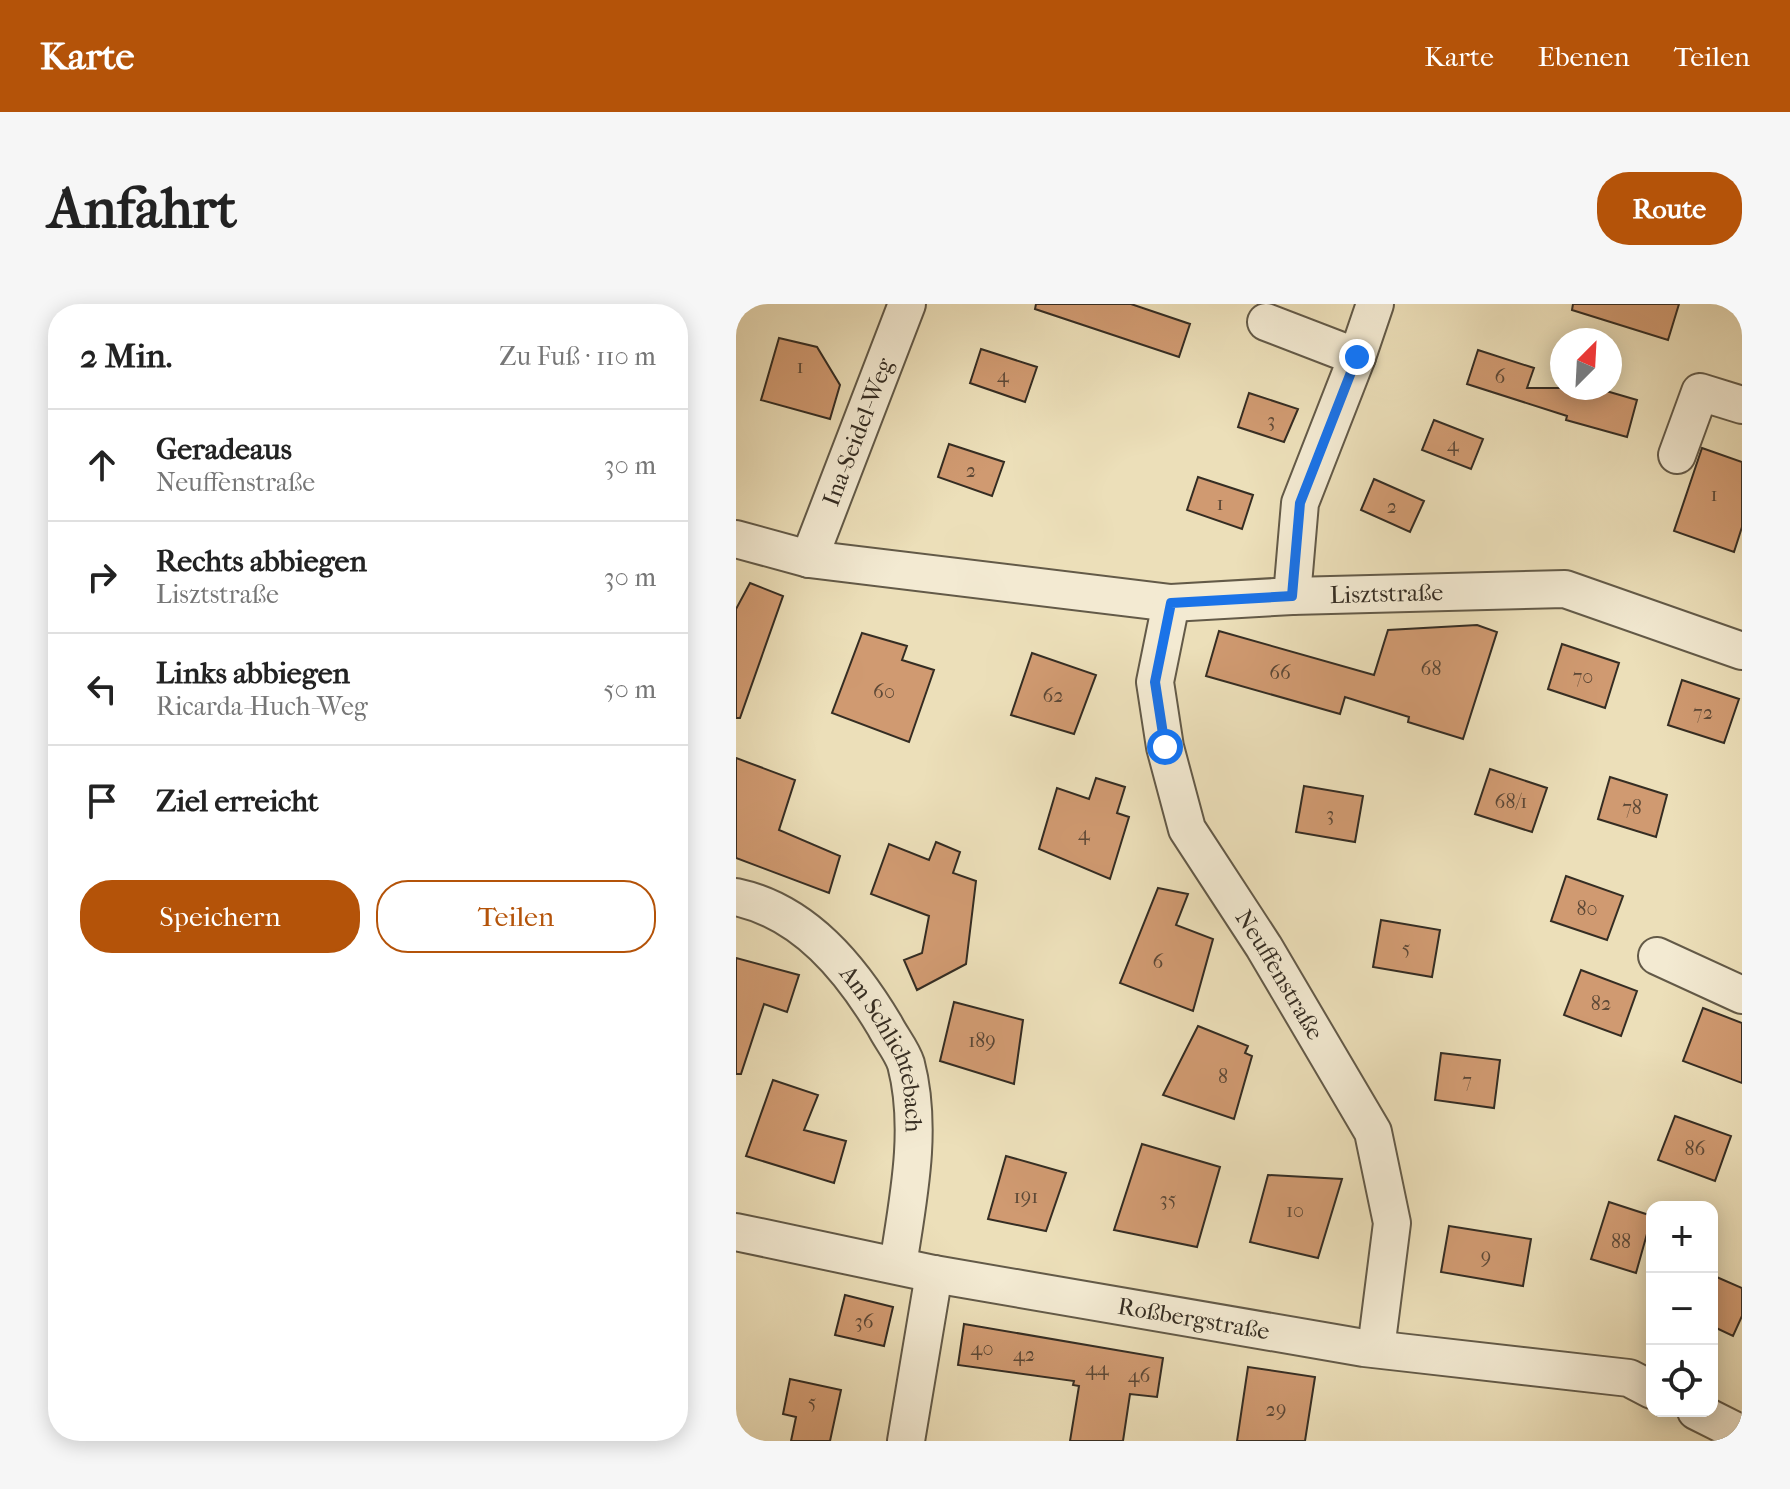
<!DOCTYPE html>
<html lang="de">
<head>
<meta charset="utf-8">
<style>
	:root { --surface:#fff; --page:#f6f6f6; --text:#222; --muted:#767676; --line:#e0e0e0; --accent:#b45309 }
	body { margin:0; font-family:"IM FELL French Canon",serif; background:var(--page); color:var(--text) }
	.controls { position:absolute; right:24px; bottom:24px; display:grid; overflow:hidden; border-radius:16px; box-shadow:0 4px 20px #0003 }
	.controls button { width:72px; height:72px; display:grid; place-items:center; padding:0; border:0; border-bottom:2px solid var(--line); background:var(--surface); color:var(--text); font:40px sans-serif }
	.compass { position:absolute; left:814px; top:24px; width:72px; height:72px; border-radius:50%; background:var(--surface); box-shadow:0 4px 20px #0003; rotate:24deg }
	.stop { position:absolute; width:24px; height:24px; margin:-18px; border:6px solid #1a73e8; border-radius:50%; background:#fff }
	.stop.end { background:#1a73e8; border-color:#fff; box-shadow:0 2px 8px #0008 }
	.list { margin:0; padding:0; list-style:none }
	h2 { display:flex; justify-content:space-between; align-items:center; height:104px; margin:0; padding:0 32px; font-size:34px }
	h2 small { font-size:26px; font-weight:400; color:var(--muted) }
	.list li { display:grid; grid-template-columns:52px 1fr auto; gap:24px; align-items:center; box-sizing:border-box; height:112px; padding:0 32px; border-top:2px solid var(--line) }
	.list b { display:block; font-size:30px; white-space:nowrap }
	.list p { margin:0; font-size:26px; white-space:nowrap; color:var(--muted) }
	.list em { font-size:26px; font-style:normal; color:var(--muted) }
	.actions { display:flex; gap:16px; padding:24px 32px }
	.actions a { flex:1; padding:18px 0; border:2px solid var(--accent); border-radius:32px; text-align:center; font-size:28px; color:var(--accent) }
	.actions .main { background:var(--accent); color:#fff }
	.icon { flex:none; width:44px; height:44px; fill:none; stroke:currentColor; stroke-width:2; stroke-linecap:round; stroke-linejoin:round }
	.map { position:relative; flex:none; width:1006px; height:1137px; overflow:hidden; border-radius:32px }
	header { display:flex; align-items:center; gap:48px; box-sizing:border-box; height:112px; padding:0 40px; background:var(--accent); color:#fff }
	header strong { font-size:38px }
	nav { display:flex; gap:44px; margin-inline-start:auto; font-size:28px }
	.intro { display:flex; align-items:center; justify-content:space-between; box-sizing:border-box; height:192px; padding:0 48px }
	h1 { margin:0; font-size:56px }
	.button { padding:20px 36px; border-radius:32px; background:var(--accent); color:#fff; font-size:28px; font-weight:700 }
	main { display:flex; gap:48px; padding:0 48px }
	aside { flex:1; background:var(--surface); border-radius:32px; box-shadow:0 4px 20px #0003 }
	.map>svg:first-child { display:block }
	.building { fill:#d09a71; stroke:#352d23; stroke-width:2 }
	.lines { fill:none; stroke-linecap:round; stroke-linejoin:round }
	.minor-casing { stroke:#635a48; stroke-width:40 }
	.minor { stroke:#f3ead2; stroke-width:36 }
	.route { stroke:#1a73e8; stroke-width:10 }
	.labels { text-anchor:middle; dominant-baseline:central; stroke-width:7; stroke-linejoin:round; paint-order:stroke }
	.number-label { font-size:20px; fill:#5c4836 }
	.street-label { font-size:24px; fill:#352d23; stroke:#f3ead2 }
</style>
</head>
<body>
<header>
<strong>Karte</strong>
<nav><a>Karte</a><a>Ebenen</a><a>Teilen</a></nav>
</header>
<div class="intro"><h1>Anfahrt</h1><a class="button">Route</a></div>
<main>
<aside>
<h2>2 Min.<small>Zu Fuß · 110 m</small></h2>
<ul class="list">
<li><svg class="icon" aria-label="ahead" viewBox="0 0 24 24"><path d="M12 20V5M6 11l6-6 6 6"/></svg><div><b>Geradeaus</b><p>Neuffenstraße</p></div><em>30 m</em></li>
<li><svg class="icon" aria-label="right" viewBox="0 0 24 24"><path d="M7 20v-9h11M14 6l5 5-5 5"/></svg><div><b>Rechts abbiegen</b><p>Lisztstraße</p></div><em>30 m</em></li>
<li><svg class="icon" aria-label="left" viewBox="0 0 24 24"><path d="M17 20v-9H6M10 6l-5 5 5 5"/></svg><div><b>Links abbiegen</b><p>Ricarda-Huch-Weg</p></div><em>50 m</em></li>
<li><svg class="icon" aria-label="arrive" viewBox="0 0 24 24"><path d="M6 21V4h12l-3 4 3 4H6"/></svg><div><b>Ziel erreicht</b></div></li>
</ul>
<div class="actions"><a class="main">Speichern</a><a>Teilen</a></div>
</aside>
<div class="map">
<svg width="1006" height="1137" viewBox="0 0 1006 1137">
	<rect width="100%" height="100%" fill="#ecdfb9"/>
	<filter id="stains"><feTurbulence type="fractalNoise" baseFrequency=".0025" numOctaves="4"/><feColorMatrix values="0 0 0 0 .2 0 0 0 0 .09 0 0 0 0 .02 0 0 0 .5 -.17"/></filter>
	<radialGradient id="worn" r=".72"><stop offset=".6" stop-color="#630" stop-opacity="0"/><stop offset="1" stop-color="#630" stop-opacity=".3"/></radialGradient>
	<path class="building" d="M 300,0 L 395,0 L 454,20 L 443,53 L 299,5 Z
		M 837,0 L 943,0 L 932,36 L 836,6 Z
		M 43,34 L 81,43 L 104,81 L 94,115 L 25,96 Z
		M 245,45 L 301,63 L 289,98 L 234,79 Z
		M 742,46 L 798,64 L 791,84 L 860,84 L 901,96 L 891,133 L 830,116 L 831,112 L 731,80 Z
		M 513,89 L 562,105 L 548,138 L 502,123 Z
		M 698,116 L 747,135 L 735,165 L 686,146 Z
		M 213,140 L 268,158 L 256,192 L 202,173 Z
		M 966,144 L 1006,158 L 1006,223 L 998,248 L 938,227 Z
		M 462,173 L 517,191 L 506,225 L 451,206 Z
		M 638,175 L 688,197 L 674,228 L 625,206 Z
		M 14,279 L 47,292 L 4,414 L 0,414 L 0,305 Z
		M 741,321 L 761,328 L 727,435 L 672,418 L 673,413 L 609,393 L 604,410 L 470,372 L 483,327 L 638,371 L 652,326 Z
		M 126,329 L 171,342 L 166,356 L 198,366 L 173,438 L 96,409 Z
		M 826,340 L 883,359 L 869,404 L 812,385 Z
		M 296,349 L 360,371 L 338,430 L 275,411 Z
		M 946,376 L 1003,395 L 988,439 L 932,421 Z
		M 0,454 L 59,476 L 43,526 L 104,552 L 93,589 L 0,554 Z
		M 754,465 L 811,484 L 796,528 L 739,510 Z
		M 874,473 L 931,491 L 920,533 L 862,515 Z
		M 360,474 L 389,483 L 381,509 L 393,513 L 374,575 L 303,545 L 321,484 L 353,495 Z
		M 568,482 L 627,492 L 619,538 L 560,528 Z
		M 200,538 L 224,548 L 217,569 L 240,577 L 230,660 L 181,686 L 168,656 L 186,649 L 193,612 L 135,590 L 153,540 L 193,556 Z
		M 830,572 L 887,592 L 871,636 L 815,617 Z
		M 422,584 L 452,590 L 440,621 L 477,635 L 457,707 L 384,679 Z
		M 645,616 L 704,626 L 696,673 L 637,663 Z
		M 0,654 L 63,671 L 51,708 L 28,700 L 5,770 L 0,770 Z
		M 845,666 L 901,687 L 885,732 L 828,711 Z
		M 218,698 L 287,716 L 278,780 L 204,757 Z
		M 967,704 L 1006,719 L 1006,779 L 947,757 Z
		M 462,722 L 512,742 L 509,749 L 516,752 L 498,815 L 427,791 Z
		M 705,749 L 764,756 L 758,804 L 699,796 Z
		M 37,776 L 82,791 L 68,826 L 110,837 L 98,879 L 10,852 Z
		M 939,812 L 995,832 L 979,877 L 922,856 Z
		M 406,840 L 484,863 L 461,943 L 378,926 Z
		M 270,852 L 330,869 L 310,927 L 252,915 Z
		M 532,871 L 606,875 L 582,954 L 514,938 Z
		M 873,898 L 916,912 L 900,969 L 855,955 Z
		M 713,922 L 795,935 L 787,982 L 705,968 Z
		M 976,971 L 1006,984 L 1006,1012 L 997,1032 L 976,1022 Z
		M 109,991 L 157,1003 L 148,1042 L 99,1031 Z
		M 228,1020 L 427,1054 L 421,1093 L 394,1090 L 387,1137 L 334,1137 L 343,1082 L 337,1081 L 338,1077 L 222,1061 Z
		M 512,1063 L 579,1073 L 569,1137 L 501,1137 Z
		M 54,1075 L 105,1086 L 94,1137 L 55,1137 L 60,1113 L 47,1110 Z"/>
	<g class="lines">
		<defs>
			<g id="minor">
				<path d="M 530,18 L 621,53 L 564,199 L 556,292"/>
				<path d="M 621,53 L 639,0"/>
				<path d="M 941,151 L 964,88 L 1006,101"/>
				<path id="s1" d="M 0,235 L 73,255 L 435,299 L 556,292 L 829,285 L 1006,347"/>
				<path id="s2" d="M 73,255 L 171,0"/>
				<path id="s3" d="M 435,299 L 419,378 L 429,443 L 451,525 L 528,643 L 637,828 L 656,919 L 640,1045"/>
				<path id="s4" d="M 0,593 C 69,608 115,665 149,722 C 155,734 166,747 170,760 C 187,825 172,896 162,961"/>
				<path d="M 921,652 L 1006,691"/>
				<path id="s5" d="M 0,928 L 198,970 L 628,1044 L 893,1074 L 916,1086"/>
				<path d="M 960,1107 L 1006,1130"/>
				<path d="M 170,1137 L 198,970"/>
			</g>
		</defs>
		<use href="#minor" class="minor-casing"/>
		<use href="#minor" class="minor"/>
	</g>
	<g class="lines">
		<path class="route" d="M 429,443 L 419,378 L 435,299 L 556,292 L 564,199 L 621,53"/>
	</g>
	<g class="labels">
		<g class="number-label">
			<text x="64" y="62">1</text>
			<text x="267" y="71">4</text>
			<text x="764" y="72">6</text>
			<text x="535" y="116">3</text>
			<text x="717" y="140">4</text>
			<text x="235" y="166">2</text>
			<text x="978" y="190">1</text>
			<text x="484" y="199">1</text>
			<text x="656" y="202">2</text>
			<text x="695" y="364">68</text>
			<text x="544" y="368">66</text>
			<text x="847" y="372">70</text>
			<text x="148" y="387">60</text>
			<text x="317" y="391">62</text>
			<text x="967" y="408">72</text>
			<text x="775" y="497">68/1</text>
			<text x="896" y="503">78</text>
			<text x="594" y="510">3</text>
			<text x="348" y="529">4</text>
			<text x="851" y="604">80</text>
			<text x="670" y="644">5</text>
			<text x="422" y="657">6</text>
			<text x="865" y="699">82</text>
			<text x="246" y="736">189</text>
			<text x="487" y="772">8</text>
			<text x="731" y="776">7</text>
			<text x="959" y="844">86</text>
			<text x="290" y="892">191</text>
			<text x="432" y="895">35</text>
			<text x="559" y="906">10</text>
			<text x="885" y="937">88</text>
			<text x="750" y="952">9</text>
			<text x="128" y="1017">36</text>
			<text x="246" y="1044">40</text>
			<text x="288" y="1050">42</text>
			<text x="361" y="1064">44</text>
			<text x="403" y="1071">46</text>
			<text x="76" y="1098">5</text>
			<text x="540" y="1105">29</text>
		</g>
		<g class="street-label">
			<text stroke="none"><textPath href="#s2" startOffset="136">Ina-Seidel-Weg</textPath></text>
			<text stroke="none"><textPath href="#s1" startOffset="656">Lisztstraße</textPath></text>
			<text stroke="none"><textPath href="#s3" startOffset="404">Neuffenstraße</textPath></text>
			<text stroke="none"><textPath href="#s4" startOffset="224">Am Schlichtebach</textPath></text>
			<text stroke="none"><textPath href="#s5" startOffset="466">Roßbergstraße</textPath></text>
		</g>
	</g>
	<rect width="100%" height="100%" filter="url(#stains)"/>
	<rect width="100%" height="100%" fill="url(#worn)"/>
</svg>
<div class="controls">
<button>+</button>
<button>−</button>
<button><svg class="icon" aria-label="locate" viewBox="0 0 24 24"><circle cx="12" cy="12" r="6"/><path d="M12 2v4M12 18v4M2 12h4M18 12h4"/></svg></button>
</div>
<svg class="compass" viewBox="-18 -18 36 36"><path d="M0-13l5 13h-10z" fill="#e53935"/><path d="M0 13l5-13h-10z" fill="#767676"/></svg>
<div class="stop" style="left:429px;top:443px"></div>
<div class="stop end" style="left:621px;top:53px"></div>
</div>
</main>
</body>
</html>
